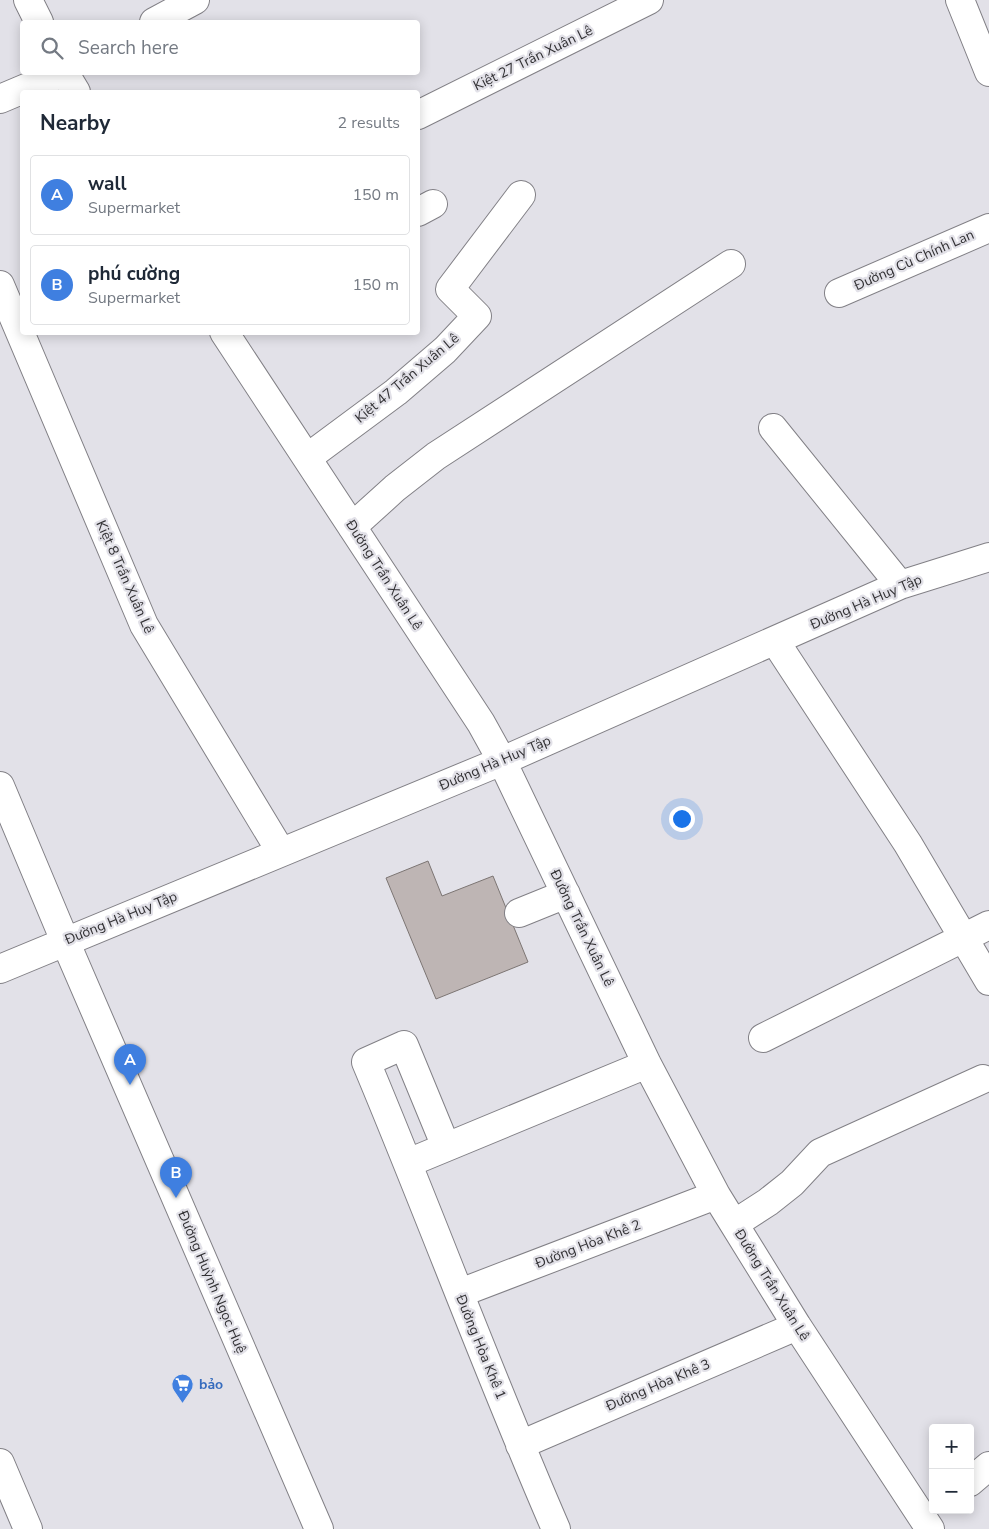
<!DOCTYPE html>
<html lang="en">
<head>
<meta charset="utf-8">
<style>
	:root { --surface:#fff; --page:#f6f6f7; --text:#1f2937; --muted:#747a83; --line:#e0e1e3; --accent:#4a7f14 }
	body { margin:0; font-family:"Nunito Sans",sans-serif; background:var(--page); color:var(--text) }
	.controls { position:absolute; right:15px; bottom:15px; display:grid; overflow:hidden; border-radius:5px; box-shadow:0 2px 12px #0003 }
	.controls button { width:45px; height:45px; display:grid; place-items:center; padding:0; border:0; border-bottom:1px solid var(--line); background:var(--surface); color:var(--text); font:25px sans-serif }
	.you { position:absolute; left:681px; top:818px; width:18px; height:18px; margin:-12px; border:4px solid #fff; border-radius:50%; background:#1a73e8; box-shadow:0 0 0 8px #1a73e833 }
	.badge { display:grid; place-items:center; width:32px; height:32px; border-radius:50%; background:var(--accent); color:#fff; font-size:16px; font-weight:700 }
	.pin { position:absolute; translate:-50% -41px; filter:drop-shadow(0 1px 2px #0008) }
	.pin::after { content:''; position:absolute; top:26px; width:18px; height:15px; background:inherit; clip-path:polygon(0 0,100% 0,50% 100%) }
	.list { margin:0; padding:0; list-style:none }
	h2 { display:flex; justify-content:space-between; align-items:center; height:65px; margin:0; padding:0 20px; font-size:21px }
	h2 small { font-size:16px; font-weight:400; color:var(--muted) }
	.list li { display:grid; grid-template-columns:32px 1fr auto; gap:15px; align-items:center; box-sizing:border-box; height:80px; margin:0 10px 10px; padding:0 10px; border:1px solid var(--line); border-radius:5px }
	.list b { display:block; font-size:19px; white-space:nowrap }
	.list p { margin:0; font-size:16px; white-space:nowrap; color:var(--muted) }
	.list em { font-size:16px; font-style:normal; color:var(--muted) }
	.icon { flex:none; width:28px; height:28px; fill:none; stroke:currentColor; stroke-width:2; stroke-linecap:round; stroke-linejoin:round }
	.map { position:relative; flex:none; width:989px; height:1529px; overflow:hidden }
	.search { position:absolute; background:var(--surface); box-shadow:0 2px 12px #0003; left:20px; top:20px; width:400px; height:55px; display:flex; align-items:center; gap:12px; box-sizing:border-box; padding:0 18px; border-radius:5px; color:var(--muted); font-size:19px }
	.panel { position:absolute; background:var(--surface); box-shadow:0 2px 12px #0003; left:20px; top:90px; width:400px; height:245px; border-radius:5px }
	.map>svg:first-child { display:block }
	.building { fill:#beb5b4; stroke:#7c7573 }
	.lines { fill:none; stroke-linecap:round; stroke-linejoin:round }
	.minor-casing { stroke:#828086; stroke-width:30 }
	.minor { stroke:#fff; stroke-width:28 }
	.labels { text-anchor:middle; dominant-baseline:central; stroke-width:4.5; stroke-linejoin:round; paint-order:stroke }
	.street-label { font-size:14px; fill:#323134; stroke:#e2e1e8 }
	.shop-label { font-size:14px; font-weight:bold; fill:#366cbe; stroke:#e2e1e8; text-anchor:start }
</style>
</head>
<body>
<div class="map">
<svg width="989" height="1529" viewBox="0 0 989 1529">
	<rect width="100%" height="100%" fill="#e2e1e8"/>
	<path class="building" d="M 428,861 L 442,896 L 493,876 L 528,962 L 436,999 L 386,878 Z"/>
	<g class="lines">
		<defs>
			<path id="minor" d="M 28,0 L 39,22
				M 960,0 L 989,72
				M 154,22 L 195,0
				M 64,72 L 76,92
				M 0,99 L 64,72
				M 418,115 L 649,0
				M 418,212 L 433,204
				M 0,285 L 144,625 L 281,852
				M 839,293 L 989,228
				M 224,332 L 481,723 L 502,761 L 647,1064 L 716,1195 L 797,1326 L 930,1529
				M 773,428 L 900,585
				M 307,458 L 396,392 L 445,350 L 477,316 L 450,289 L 521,195
				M 352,527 L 395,488 L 436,456 L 731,264
				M 775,641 L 908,844 L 989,981
				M 0,786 L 65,941 L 319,1529
				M 519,913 L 566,894
				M 0,969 L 502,761 L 900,585 L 989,557
				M 763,1038 L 989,925
				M 446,1147 L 404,1045 L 366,1062 C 431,1217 489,1375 556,1529
				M 408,1163 L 647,1064
				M 734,1224 L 768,1202 L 792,1183 L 820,1153 L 983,1079
				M 460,1293 L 716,1195
				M 520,1445 L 797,1326
				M 0,1463 L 28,1529
				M 970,1482 L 989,1466"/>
		</defs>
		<use href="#minor" class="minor-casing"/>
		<use href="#minor" class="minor"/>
	</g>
	<defs>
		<symbol id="supermarket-pin" viewBox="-11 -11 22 30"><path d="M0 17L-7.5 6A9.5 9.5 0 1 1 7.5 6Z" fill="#3f7fe0" stroke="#e2e1e8"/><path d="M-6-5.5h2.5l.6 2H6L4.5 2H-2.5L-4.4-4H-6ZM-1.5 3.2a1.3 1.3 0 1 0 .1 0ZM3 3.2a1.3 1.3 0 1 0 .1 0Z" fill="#fff"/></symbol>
	</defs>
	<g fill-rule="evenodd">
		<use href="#supermarket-pin" x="170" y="1372" width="25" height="34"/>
	</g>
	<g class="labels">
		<g class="street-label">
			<text transform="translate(533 58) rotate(-26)">Kiệt 27 Trần Xuân Lê</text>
			<text transform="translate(914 260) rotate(-24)">Đường Cù Chính Lan</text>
			<text transform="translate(407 378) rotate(-40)">Kiệt 47 Trần Xuân Lê</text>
			<text transform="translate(384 575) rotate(57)">Đường Trần Xuân Lê</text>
			<text transform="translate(125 577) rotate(66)">Kiệt 8 Trần Xuân Lê</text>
			<text transform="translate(866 602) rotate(-23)">Đường Hà Huy Tập</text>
			<text transform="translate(495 763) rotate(-23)">Đường Hà Huy Tập</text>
			<text transform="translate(121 918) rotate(-22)">Đường Hà Huy Tập</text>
			<text transform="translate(582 928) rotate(64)">Đường Trần Xuân Lê</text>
			<text transform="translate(588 1244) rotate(-21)">Đường Hòa Khê 2</text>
			<text transform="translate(212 1282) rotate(67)">Đường Huỳnh Ngọc Huệ</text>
			<text transform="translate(772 1285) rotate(58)">Đường Trần Xuân Lê</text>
			<text transform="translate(481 1347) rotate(68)">Đường Hòa Khê 1</text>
			<text transform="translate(658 1385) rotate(-23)">Đường Hòa Khê 3</text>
		</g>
		<g class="shop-label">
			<text x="199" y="1384">bảo</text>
		</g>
	</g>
</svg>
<div class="controls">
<button>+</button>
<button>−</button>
</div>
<div class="you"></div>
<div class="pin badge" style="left:130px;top:1085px;background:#3f7fe0">A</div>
<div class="pin badge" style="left:176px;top:1198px;background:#3f7fe0">B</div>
<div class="search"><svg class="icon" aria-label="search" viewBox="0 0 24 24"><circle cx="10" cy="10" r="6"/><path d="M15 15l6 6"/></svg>Search here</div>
<section class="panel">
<h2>Nearby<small>2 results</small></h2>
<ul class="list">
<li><span class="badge" style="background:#3f7fe0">A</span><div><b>wall</b><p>Supermarket</p></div><em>150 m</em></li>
<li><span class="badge" style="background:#3f7fe0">B</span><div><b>phú cường</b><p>Supermarket</p></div><em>150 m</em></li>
</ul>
</section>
</div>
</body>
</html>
